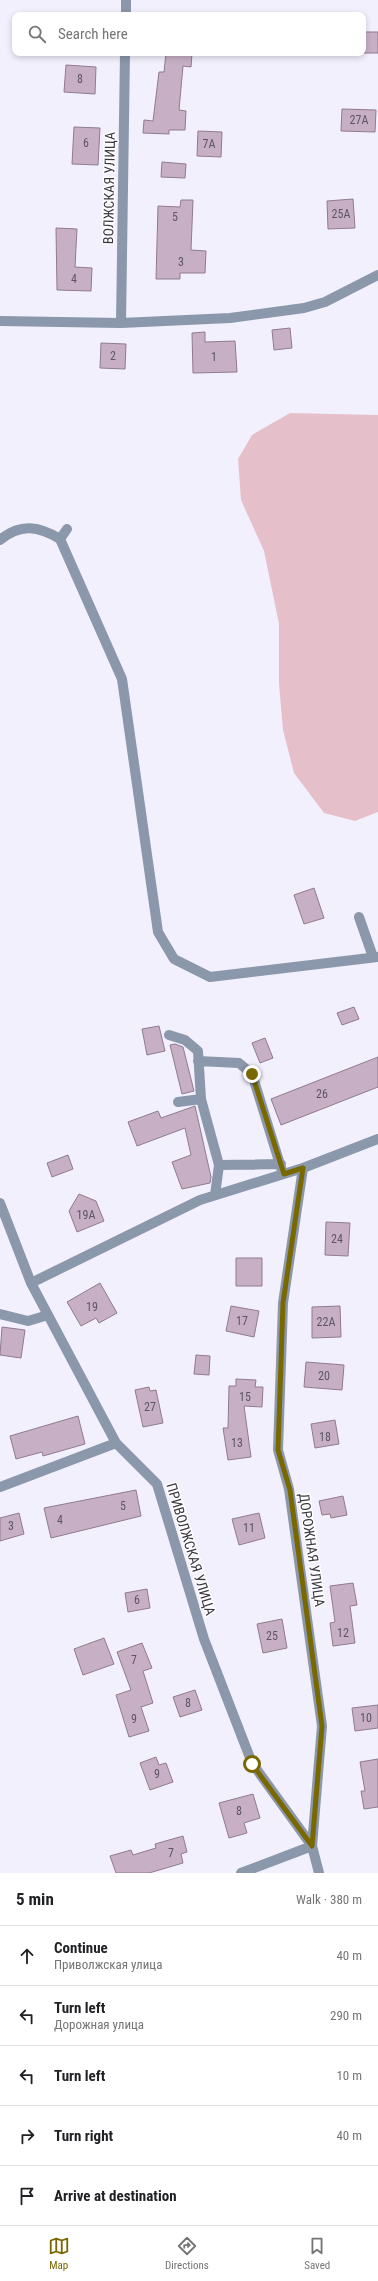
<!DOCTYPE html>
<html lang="en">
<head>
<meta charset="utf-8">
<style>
	:root { --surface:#fff; --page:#f2f2f2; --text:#202124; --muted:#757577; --line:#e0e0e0; --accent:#796800 }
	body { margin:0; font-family:"Roboto Condensed",sans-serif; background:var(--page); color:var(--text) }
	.stop { position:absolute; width:12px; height:12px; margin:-9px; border:3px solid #796800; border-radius:50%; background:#fff }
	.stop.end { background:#796800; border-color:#fff; box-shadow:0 1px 4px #0008 }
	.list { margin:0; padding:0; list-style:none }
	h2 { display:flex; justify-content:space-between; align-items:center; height:52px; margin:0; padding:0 16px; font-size:17px }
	h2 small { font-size:13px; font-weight:400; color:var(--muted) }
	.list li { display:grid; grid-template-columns:26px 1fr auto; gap:12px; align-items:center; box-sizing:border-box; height:60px; padding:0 16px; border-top:1px solid var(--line) }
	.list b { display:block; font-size:15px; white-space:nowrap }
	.list p { margin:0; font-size:13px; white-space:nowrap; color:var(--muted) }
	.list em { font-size:13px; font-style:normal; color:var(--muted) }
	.icon { flex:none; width:22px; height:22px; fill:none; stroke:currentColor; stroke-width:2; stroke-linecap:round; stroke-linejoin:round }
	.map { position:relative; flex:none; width:378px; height:1873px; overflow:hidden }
	.search { position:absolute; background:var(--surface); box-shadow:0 2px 6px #0003; left:12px; right:12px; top:12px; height:44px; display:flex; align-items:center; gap:10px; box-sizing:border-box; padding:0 14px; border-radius:8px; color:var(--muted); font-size:15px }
	.sheet { height:352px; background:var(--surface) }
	nav { display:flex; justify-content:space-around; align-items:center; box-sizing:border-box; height:56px; border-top:1px solid var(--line); background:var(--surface); font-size:11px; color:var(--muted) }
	nav a { display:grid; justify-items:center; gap:2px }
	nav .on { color:var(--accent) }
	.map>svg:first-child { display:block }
	.green { fill:#e5c0ca }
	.building { fill:#c7b0c6; stroke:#907a8f }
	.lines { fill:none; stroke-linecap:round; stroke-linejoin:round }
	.minor { stroke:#8b97ab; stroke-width:10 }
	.route { stroke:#796800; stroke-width:5 }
	.labels { text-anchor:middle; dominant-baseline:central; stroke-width:3; stroke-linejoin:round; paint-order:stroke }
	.number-label { font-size:12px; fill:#5d5564 }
	.street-label { font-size:14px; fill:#3a3743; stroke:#fff }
</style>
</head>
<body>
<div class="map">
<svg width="378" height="1873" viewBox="0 0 378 1873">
	<rect width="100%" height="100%" fill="#f2f0fc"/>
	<path class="green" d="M 290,413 L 378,415 L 378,812 L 355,821 L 324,813 L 294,773 L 283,730 L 279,684 L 279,624 L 264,551 L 241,500 L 238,459 L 252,435 Z"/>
	<path class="building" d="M 363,32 L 378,32 L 378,53 L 363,53 Z
		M 166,53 L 192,53 L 191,67 L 183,66 L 179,110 L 186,111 L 185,130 L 169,130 L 169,134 L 143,133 L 144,120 L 153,121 L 159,72 L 164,72 Z
		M 66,65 L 96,67 L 95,94 L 64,92 Z
		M 342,109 L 376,110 L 375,132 L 341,131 Z
		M 74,127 L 100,128 L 98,165 L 72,164 Z
		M 198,131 L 222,132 L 221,157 L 197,156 Z
		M 162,162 L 186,164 L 185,178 L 161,177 Z
		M 353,199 L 355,228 L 328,229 L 327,201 Z
		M 181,200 L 193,200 L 191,250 L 206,251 L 205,273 L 180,273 L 180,279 L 156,279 L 158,206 L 180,207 Z
		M 56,228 L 77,229 L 75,267 L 92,268 L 91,291 L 57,290 Z
		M 290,328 L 292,348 L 274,350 L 272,330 Z
		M 205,332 L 205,342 L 235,341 L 237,372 L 193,373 L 192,333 Z
		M 101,343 L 126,344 L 125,369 L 100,368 Z
		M 314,888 L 324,918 L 304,924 L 294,895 Z
		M 354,1007 L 359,1019 L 342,1025 L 337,1013 Z
		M 159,1026 L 165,1051 L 147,1055 L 142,1029 Z
		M 265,1038 L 273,1058 L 260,1063 L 252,1043 Z
		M 175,1044 L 183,1047 L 194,1091 L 182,1094 L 170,1045 Z
		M 378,1057 L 378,1087 L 281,1125 L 271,1099 Z
		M 195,1106 L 211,1177 L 210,1183 L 182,1189 L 172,1162 L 191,1155 L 185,1128 L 137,1146 L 128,1122 L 158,1111 L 161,1118 Z
		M 68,1155 L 73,1169 L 52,1177 L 47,1163 Z
		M 79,1194 L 96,1201 L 104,1221 L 77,1232 L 69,1211 Z
		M 326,1222 L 350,1223 L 348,1256 L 325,1255 Z
		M 236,1258 L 262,1258 L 262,1286 L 236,1286 Z
		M 100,1283 L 117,1313 L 99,1323 L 96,1318 L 81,1326 L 67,1302 Z
		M 231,1306 L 259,1311 L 254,1337 L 226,1331 Z
		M 340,1306 L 341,1337 L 312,1338 L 312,1307 Z
		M 2,1327 L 25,1330 L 21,1358 L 0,1355 Z
		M 196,1355 L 210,1356 L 209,1375 L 194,1374 Z
		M 306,1362 L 344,1365 L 342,1390 L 304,1387 Z
		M 236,1379 L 256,1380 L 255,1387 L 263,1387 L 262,1407 L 244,1406 L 251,1457 L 228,1460 L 223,1428 L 228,1428 L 229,1386 L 236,1386 Z
		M 149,1387 L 150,1391 L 156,1390 L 163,1423 L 143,1427 L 135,1390 Z
		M 78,1416 L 85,1444 L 43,1456 L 42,1452 L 16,1459 L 10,1436 Z
		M 335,1420 L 339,1444 L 315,1448 L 311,1424 Z
		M 136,1490 L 141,1516 L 51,1538 L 44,1508 Z
		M 343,1496 L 347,1515 L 331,1518 L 330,1514 L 322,1515 L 319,1501 Z
		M 19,1513 L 24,1534 L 0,1541 L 0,1518 Z
		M 259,1513 L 265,1538 L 239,1545 L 232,1519 Z
		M 353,1583 L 357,1605 L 350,1606 L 355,1643 L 333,1646 L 330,1623 L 335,1622 L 330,1586 Z
		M 147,1589 L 150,1608 L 128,1612 L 125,1593 Z
		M 282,1619 L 287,1648 L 263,1653 L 257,1624 Z
		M 104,1638 L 114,1664 L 83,1675 L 74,1649 Z
		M 142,1643 L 152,1668 L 143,1671 L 153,1703 L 141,1707 L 149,1731 L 129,1737 L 116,1695 L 131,1690 L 117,1652 Z
		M 195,1690 L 202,1710 L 180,1717 L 173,1697 Z
		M 378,1705 L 378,1728 L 355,1731 L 352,1708 Z
		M 156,1757 L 159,1765 L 166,1763 L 173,1782 L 150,1790 L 140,1763 Z
		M 378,1759 L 378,1807 L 364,1809 L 361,1791 L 365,1791 L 360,1762 Z
		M 253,1794 L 260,1818 L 244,1823 L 247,1833 L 229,1838 L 219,1803 Z
		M 183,1836 L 187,1852 L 181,1854 L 183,1863 L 149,1873 L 116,1873 L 110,1856 L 131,1850 L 133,1855 L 156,1848 L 155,1844 Z"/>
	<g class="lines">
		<path class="minor" d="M 126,15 L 126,0
			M 0,321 L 121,323 L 230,318 L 304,308 L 325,302 L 378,275
			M 121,323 L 125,53
			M 67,529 L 60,539 L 122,679 L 158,932 L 174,959 L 210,977 L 378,957
			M 0,540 C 20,523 39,526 60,539
			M 359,917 L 373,957
			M 169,1035 L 185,1040 L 198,1051 L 201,1099 L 219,1165 L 215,1195
			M 198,1061 L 239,1063 L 252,1074 L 283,1174
			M 178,1102 L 201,1099
			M 219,1165 L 281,1164
			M 0,1203 L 31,1283 L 116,1443 L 157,1484 L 204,1639 L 252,1763 L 312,1846 L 241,1873
			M 31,1283 L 200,1200 L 303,1168
			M 0,1314 L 28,1321 L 48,1315
			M 0,1487 L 116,1443
			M 319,1873 L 312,1846 L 322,1726 L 289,1489 L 278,1450 L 283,1303 L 303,1168 L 378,1139"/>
	</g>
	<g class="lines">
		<path class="route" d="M 252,1764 L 312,1846 L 322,1726 L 290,1490 L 278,1450 L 283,1303 L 303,1168 L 284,1174 L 252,1074"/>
	</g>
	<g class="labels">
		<g class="number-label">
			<text x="80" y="79">8</text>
			<text x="359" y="120">27А</text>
			<text x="86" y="143">6</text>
			<text x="209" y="144">7А</text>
			<text x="341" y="214">25А</text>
			<text x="175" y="217">5</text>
			<text x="181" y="262">3</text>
			<text x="74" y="279">4</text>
			<text x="113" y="356">2</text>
			<text x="214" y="357">1</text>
			<text x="322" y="1094">26</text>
			<text x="86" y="1215">19А</text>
			<text x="337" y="1239">24</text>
			<text x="92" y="1307">19</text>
			<text x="242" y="1321">17</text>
			<text x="326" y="1322">22А</text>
			<text x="324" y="1376">20</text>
			<text x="245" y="1397">15</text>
			<text x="150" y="1407">27</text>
			<text x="325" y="1437">18</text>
			<text x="237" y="1443">13</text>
			<text x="123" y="1506">5</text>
			<text x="60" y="1520">4</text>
			<text x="11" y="1526">3</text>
			<text x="249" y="1528">11</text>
			<text x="137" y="1600">6</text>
			<text x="343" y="1633">12</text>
			<text x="272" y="1636">25</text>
			<text x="134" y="1660">7</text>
			<text x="188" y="1703">8</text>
			<text x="366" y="1718">10</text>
			<text x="134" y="1719">9</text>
			<text x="157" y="1774">9</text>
			<text x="239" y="1811">8</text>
			<text x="171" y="1853">7</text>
		</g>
		<g class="street-label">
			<text transform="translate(109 188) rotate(-89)">ВОЛЖСКАЯ УЛИЦА</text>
			<text transform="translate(191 1549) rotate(73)">ПРИВОЛЖСКАЯ УЛИЦА</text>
			<text transform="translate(312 1550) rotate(82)">ДОРОЖНАЯ УЛИЦА</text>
		</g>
	</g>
</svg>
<div class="stop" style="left:252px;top:1764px"></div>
<div class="stop end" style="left:252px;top:1074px"></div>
<div class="search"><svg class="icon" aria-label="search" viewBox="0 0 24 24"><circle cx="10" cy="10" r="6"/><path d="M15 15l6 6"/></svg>Search here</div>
</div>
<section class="sheet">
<h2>5 min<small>Walk · 380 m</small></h2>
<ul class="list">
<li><svg class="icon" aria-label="ahead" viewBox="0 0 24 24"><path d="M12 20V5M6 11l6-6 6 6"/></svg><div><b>Continue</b><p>Приволжская улица</p></div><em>40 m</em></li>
<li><svg class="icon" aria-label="left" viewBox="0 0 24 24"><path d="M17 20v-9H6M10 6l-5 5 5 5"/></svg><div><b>Turn left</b><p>Дорожная улица</p></div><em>290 m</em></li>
<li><svg class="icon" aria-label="left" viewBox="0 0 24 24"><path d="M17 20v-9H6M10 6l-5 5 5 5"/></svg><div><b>Turn left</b></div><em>10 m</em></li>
<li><svg class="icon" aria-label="right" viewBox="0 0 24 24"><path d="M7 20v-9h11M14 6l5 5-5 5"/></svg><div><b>Turn right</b></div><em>40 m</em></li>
<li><svg class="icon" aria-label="arrive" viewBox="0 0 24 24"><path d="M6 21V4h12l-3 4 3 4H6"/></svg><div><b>Arrive at destination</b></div></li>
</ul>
</section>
<nav>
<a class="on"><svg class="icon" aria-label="map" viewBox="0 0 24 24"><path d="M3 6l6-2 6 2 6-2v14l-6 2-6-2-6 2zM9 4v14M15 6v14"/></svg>Map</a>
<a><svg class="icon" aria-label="directions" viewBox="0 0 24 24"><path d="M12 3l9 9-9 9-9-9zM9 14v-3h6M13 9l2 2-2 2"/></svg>Directions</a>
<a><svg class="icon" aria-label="saved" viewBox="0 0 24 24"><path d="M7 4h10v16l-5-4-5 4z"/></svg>Saved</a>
</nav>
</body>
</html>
